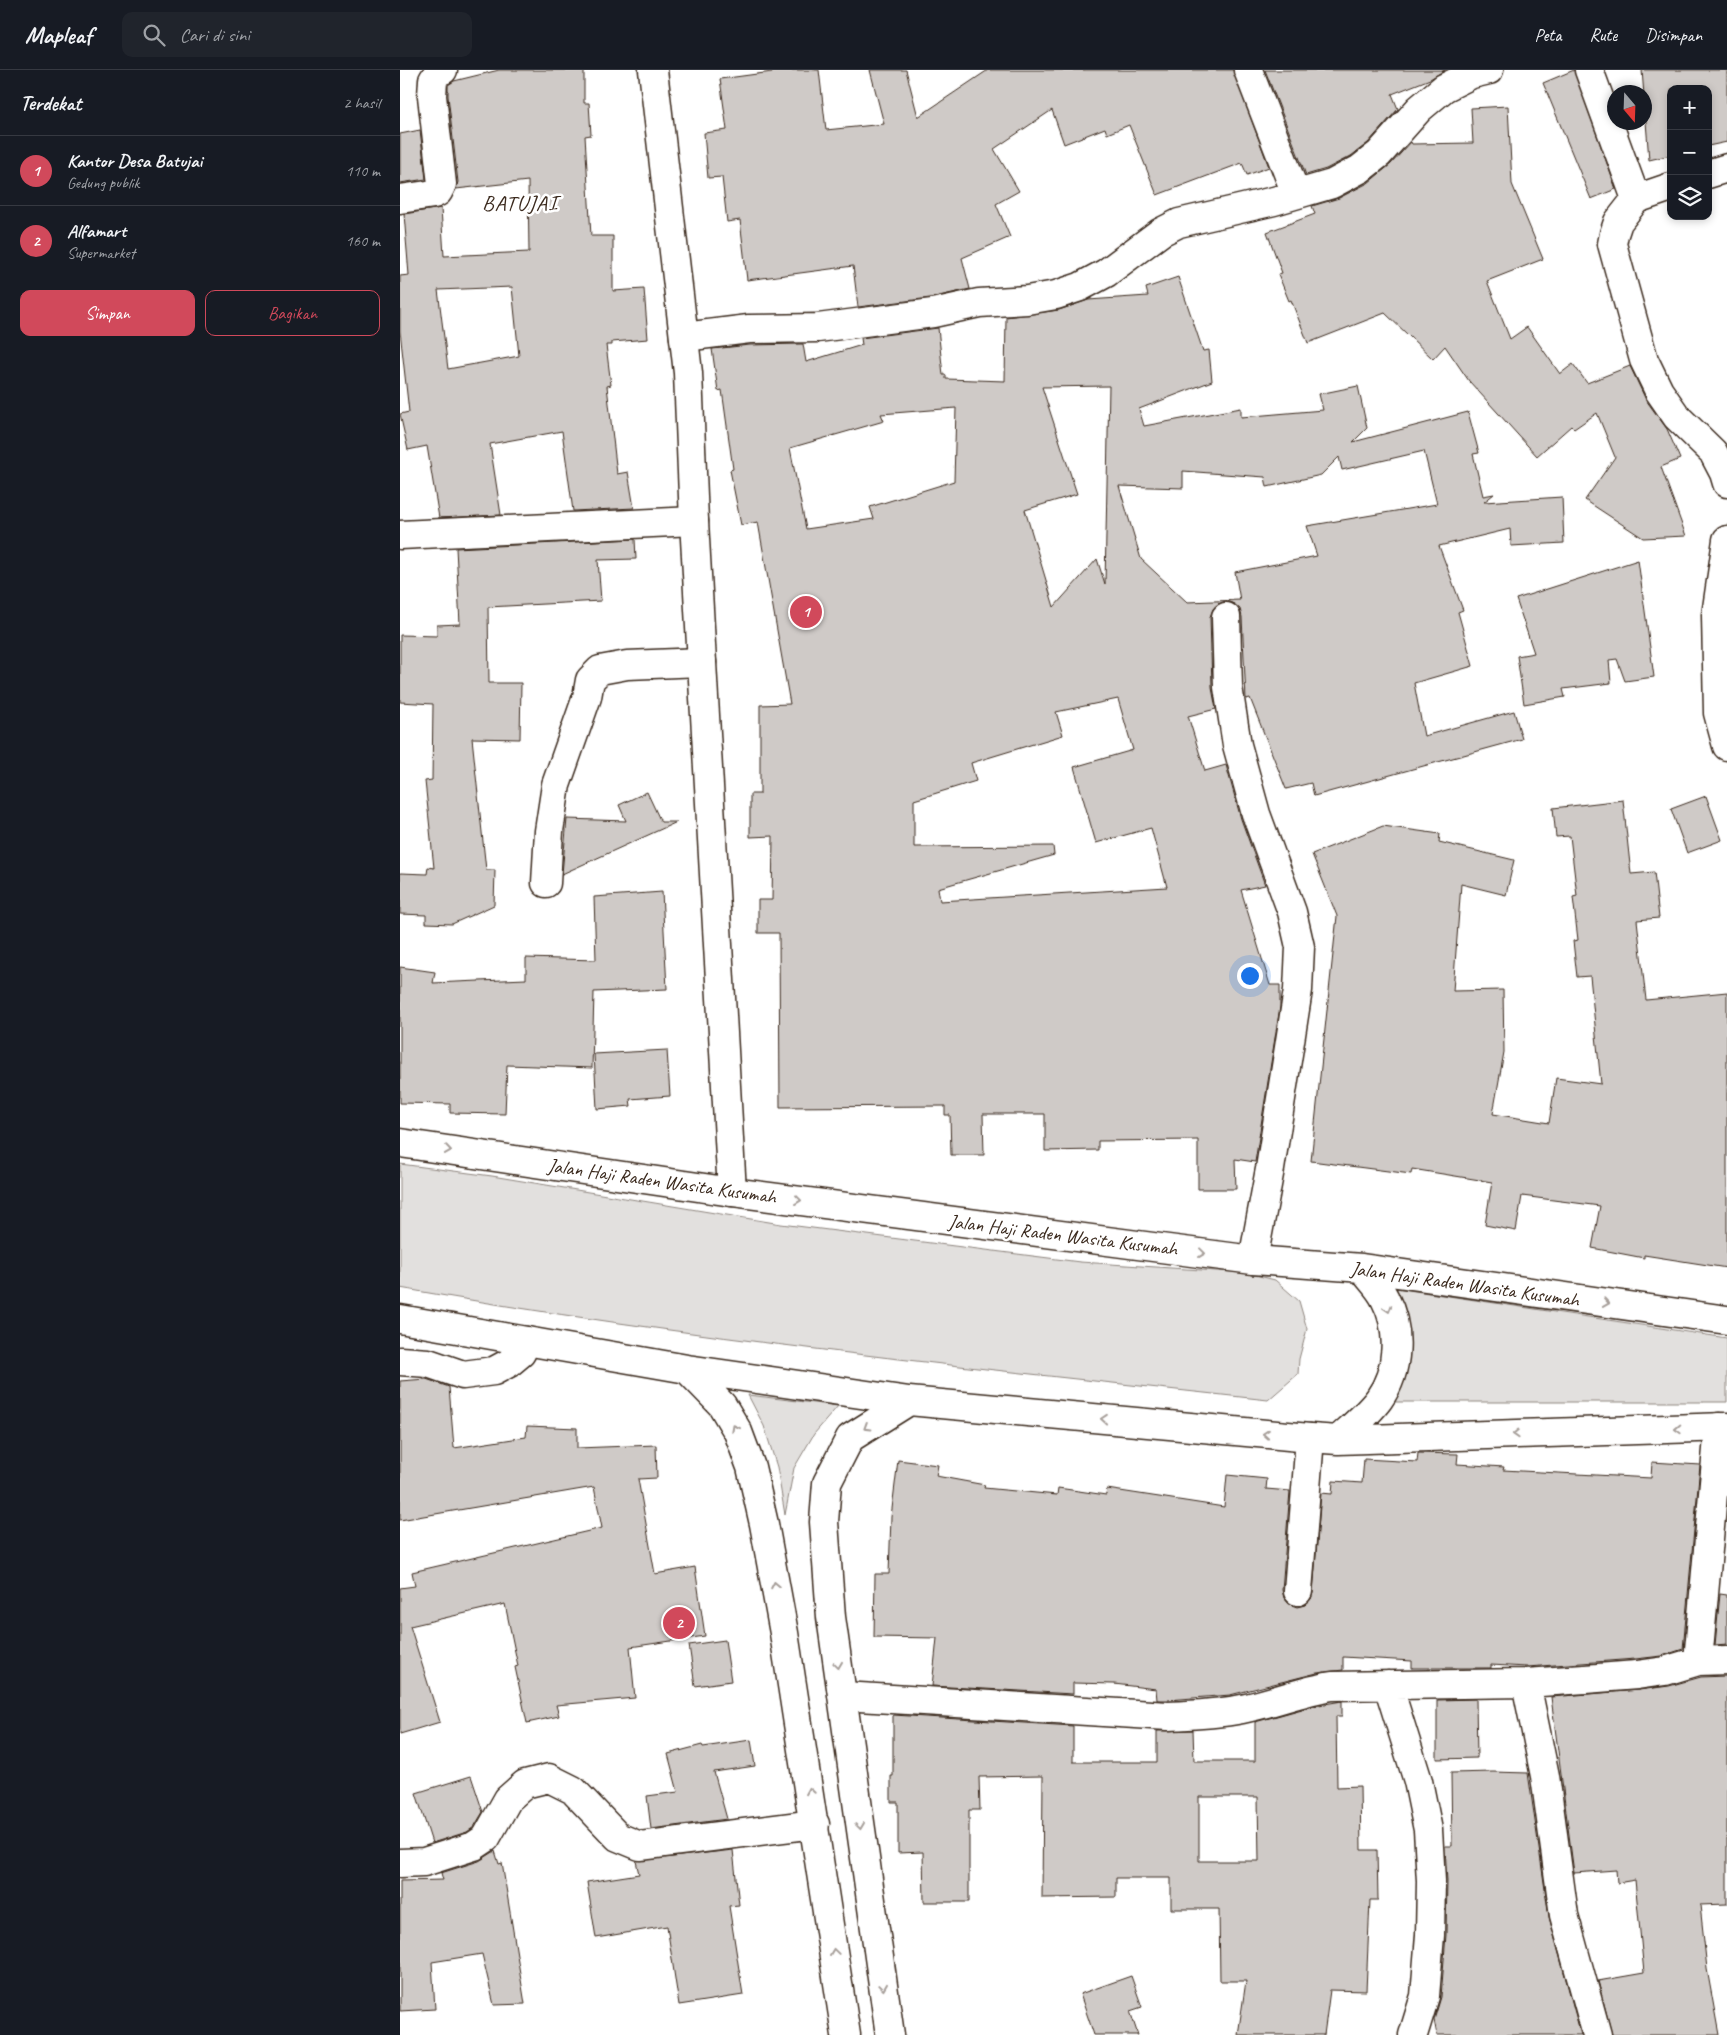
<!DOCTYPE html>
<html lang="id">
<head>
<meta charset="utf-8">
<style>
	:root { --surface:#171b24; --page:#20242c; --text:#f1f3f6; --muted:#9ea1a6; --line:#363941; --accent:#d1495b }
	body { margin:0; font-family:Caveat,sans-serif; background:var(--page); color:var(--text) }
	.controls { position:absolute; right:15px; top:15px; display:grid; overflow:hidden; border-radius:10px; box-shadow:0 2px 8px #0003 }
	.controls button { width:45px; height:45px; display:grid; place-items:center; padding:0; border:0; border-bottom:1px solid var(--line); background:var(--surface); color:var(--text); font:25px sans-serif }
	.compass { position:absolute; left:1207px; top:15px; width:45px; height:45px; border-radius:50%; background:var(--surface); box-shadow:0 2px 8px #0003; rotate:161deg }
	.you { position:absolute; left:849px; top:905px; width:18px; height:18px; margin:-12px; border:4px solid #fff; border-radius:50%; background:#1a73e8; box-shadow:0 0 0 8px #1a73e833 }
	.badge { display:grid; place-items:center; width:32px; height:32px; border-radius:50%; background:var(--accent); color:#fff; font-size:16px; font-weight:700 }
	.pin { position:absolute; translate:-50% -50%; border:2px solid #fff; box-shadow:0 1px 5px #0006 }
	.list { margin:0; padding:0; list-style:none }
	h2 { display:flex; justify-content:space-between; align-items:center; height:65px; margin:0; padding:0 20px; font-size:21px }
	h2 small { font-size:16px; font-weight:400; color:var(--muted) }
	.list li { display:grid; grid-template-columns:32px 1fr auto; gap:15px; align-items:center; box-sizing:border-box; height:70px; padding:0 20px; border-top:1px solid var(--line) }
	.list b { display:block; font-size:19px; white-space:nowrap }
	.list p { margin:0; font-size:16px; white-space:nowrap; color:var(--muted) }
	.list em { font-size:16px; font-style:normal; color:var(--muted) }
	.actions { display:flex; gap:10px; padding:15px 20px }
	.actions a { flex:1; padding:11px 0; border:1px solid var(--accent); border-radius:10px; text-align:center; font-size:18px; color:var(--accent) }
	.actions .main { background:var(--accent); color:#fff }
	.icon { flex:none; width:28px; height:28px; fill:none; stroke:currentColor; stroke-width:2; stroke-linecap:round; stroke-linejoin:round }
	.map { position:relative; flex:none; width:1327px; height:1965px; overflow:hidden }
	header { display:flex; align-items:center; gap:30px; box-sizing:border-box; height:70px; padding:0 25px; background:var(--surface); border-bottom:1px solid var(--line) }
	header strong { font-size:24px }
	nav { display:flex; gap:28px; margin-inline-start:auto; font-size:18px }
	.search { width:350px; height:45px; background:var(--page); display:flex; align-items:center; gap:12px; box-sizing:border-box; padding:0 18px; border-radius:10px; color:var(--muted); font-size:19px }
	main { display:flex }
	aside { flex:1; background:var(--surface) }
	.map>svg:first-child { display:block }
	.green { fill:#e2e0de; stroke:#8e857e }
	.building { fill:#cfcac7; stroke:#3b2a1e; fill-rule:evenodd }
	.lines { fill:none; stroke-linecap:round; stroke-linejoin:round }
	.minor-casing { stroke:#3b2a1e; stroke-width:31 }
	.major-casing { stroke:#3b2a1e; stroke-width:31 }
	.highway-casing { stroke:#3b2a1e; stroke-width:31 }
	.minor { stroke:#fff; stroke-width:28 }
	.major { stroke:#fff; stroke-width:28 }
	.highway { stroke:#fff; stroke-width:28 }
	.oneway { stroke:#a79f9a }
	.labels { text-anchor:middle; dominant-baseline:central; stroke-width:5; stroke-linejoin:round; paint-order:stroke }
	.street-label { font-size:20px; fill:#3b2a1e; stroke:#fff }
	.quarter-label { font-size:22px; letter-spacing:1px; fill:#3b2a1e; stroke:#fff }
</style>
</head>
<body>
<header>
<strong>Mapleaf</strong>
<div class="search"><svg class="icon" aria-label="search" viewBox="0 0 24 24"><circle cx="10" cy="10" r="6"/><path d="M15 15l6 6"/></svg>Cari di sini</div>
<nav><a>Peta</a><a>Rute</a><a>Disimpan</a></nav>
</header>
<main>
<aside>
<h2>Terdekat<small>2 hasil</small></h2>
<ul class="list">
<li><span class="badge">1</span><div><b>Kantor Desa Batujai</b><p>Gedung publik</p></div><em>110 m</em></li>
<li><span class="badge">2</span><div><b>Alfamart</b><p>Supermarket</p></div><em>160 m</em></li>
</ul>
<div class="actions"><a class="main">Simpan</a><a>Bagikan</a></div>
</aside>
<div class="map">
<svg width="1327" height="1965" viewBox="0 0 1327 1965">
	<rect width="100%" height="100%" fill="#fff"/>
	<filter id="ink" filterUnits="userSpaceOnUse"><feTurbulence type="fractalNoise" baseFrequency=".02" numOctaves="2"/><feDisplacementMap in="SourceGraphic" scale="10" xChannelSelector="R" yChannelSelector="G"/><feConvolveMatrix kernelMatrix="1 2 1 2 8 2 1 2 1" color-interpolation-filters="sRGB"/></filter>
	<g filter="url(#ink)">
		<path class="green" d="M 0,1094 L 92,1106 L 381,1154 L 680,1192 L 847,1203 L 875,1210 L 899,1231 L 907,1259 L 899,1289 L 898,1304 L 868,1330 C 578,1298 287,1269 0,1218 Z
			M 962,1213 L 1327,1268 L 1327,1332 L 961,1332 L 981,1295 L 983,1253 Z
			M 348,1325 L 438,1336 L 414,1364 L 394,1398 L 385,1445 L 377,1397 L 364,1356 Z"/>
		<path class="building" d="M 99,0 L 184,0 L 184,33 L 189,33 L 191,65 L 185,66 L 191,166 L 213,166 L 213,221 L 244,219 L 248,269 L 212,272 L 212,275 L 206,275 L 211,315 L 207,316 L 217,404 L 228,402 L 234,438 L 173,441 L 162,361 L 90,374 L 101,445 L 39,448 L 27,376 L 8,380 L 0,344 L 9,342 L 0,261 L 0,206 L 9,205 L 4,144 L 41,138 L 44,186 L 129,182 L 128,111 L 56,119 L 58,112 L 48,26 L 48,15 L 54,11 ZM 112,217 L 119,286 L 48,299 L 38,220 Z
			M 372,0 L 419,0 L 426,60 L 484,54 L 470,0 L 506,0 L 518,47 L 588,0 L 833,0 L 869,97 L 847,105 L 842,93 L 757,125 L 729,55 L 707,64 L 705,58 L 664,74 L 652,40 L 594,79 L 619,121 L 596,134 L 610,167 L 562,188 L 570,219 L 530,228 L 458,237 L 453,196 L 347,210 L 340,150 L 327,152 L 322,107 L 308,108 L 304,63 L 327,60 L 320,9 L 372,2 Z
			M 865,0 L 1045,0 L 1030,9 L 992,24 L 998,39 L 968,73 L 951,86 L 926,99 L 906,105 Z
			M 1174,0 L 1216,119 L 1191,129 L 1143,13 Z
			M 1242,0 L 1327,0 L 1327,72 L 1308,76 L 1308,19 L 1271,19 L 1271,85 L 1249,90 Z
			M 1108,36 L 1112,114 L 1143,189 L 1087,211 L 1110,269 L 1127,257 L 1160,304 L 1173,294 L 1187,313 L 1230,296 L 1246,330 L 1267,359 L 1280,389 L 1261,397 L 1286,466 L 1243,468 L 1185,430 L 1215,387 L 1197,343 L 1174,359 L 1171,356 L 1137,386 L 1069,311 L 1045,276 L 1033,289 L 985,243 L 908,273 L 891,230 L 889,231 L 878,204 L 882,203 L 867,162 L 915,144 L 912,136 L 939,128 L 968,113 L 991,94 L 1011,72 L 1012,74 L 1073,73 L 1071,38 Z
			M 20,60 L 26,109 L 0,113 L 0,64 Z
			M 778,207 L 803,281 L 809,280 L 812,311 L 739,339 L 744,356 L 841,338 L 841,347 L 923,340 L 919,324 L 958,316 L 967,358 L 953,372 L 1068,342 L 1079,383 L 1073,384 L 1083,426 L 1094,424 L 1084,432 L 1162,427 L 1164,473 L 1111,476 L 1110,459 L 1039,476 L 1063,540 L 1058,542 L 1073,596 L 1014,613 L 1024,666 L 1114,641 L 1122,669 L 914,726 L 911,713 L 886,719 L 850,628 L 846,629 L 842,547 L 840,539 L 834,534 L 826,531 L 818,534 L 813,539 L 810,547 L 812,618 L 816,639 L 788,646 L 805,701 L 826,695 L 841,749 L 865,815 L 841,820 L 870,915 L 880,915 L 880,937 L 855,1092 L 835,1089 L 836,1119 L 798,1119 L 798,1070 L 698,1071 L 698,1080 L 645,1081 L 645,1044 L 583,1044 L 584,1085 L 551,1085 L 550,1045 L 545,1045 L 545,1036 L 380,1037 L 379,863 L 358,863 L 358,830 L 372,830 L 373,766 L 350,767 L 350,724 L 360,724 L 360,635 L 390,634 L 358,452 L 341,455 L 330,400 L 333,399 L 322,320 L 318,321 L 312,279 L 350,275 L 403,274 L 406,292 L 462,275 L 461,268 L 538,258 L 543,305 L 546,305 L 546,309 L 605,311 L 606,247 L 659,240 L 688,230 L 748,226 L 746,218 ZM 709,316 L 705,514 L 697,489 L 654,537 L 625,440 L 677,424 L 642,317 ZM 556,338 L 554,411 L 470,437 L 474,449 L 406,459 L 390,378 L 484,351 L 481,344 ZM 1024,381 L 1037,434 L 907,456 L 917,486 L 835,502 L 840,530 L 787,532 L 741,489 L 719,416 L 783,418 L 783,401 L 865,407 L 867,417 L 921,405 L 939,387 L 942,400 ZM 718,629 L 733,680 L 674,697 L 696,773 L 751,758 L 767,817 L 540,831 L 538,818 L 654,785 L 653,776 L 514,777 L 514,730 L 576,711 L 571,693 L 663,665 L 656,642 Z
			M 235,469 L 236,489 L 198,490 L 201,531 L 88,537 L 89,613 L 121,613 L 120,669 L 72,668 L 86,800 L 95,800 L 94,835 L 52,854 L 26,853 L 26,845 L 0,844 L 0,803 L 27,804 L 28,797 L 34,798 L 25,711 L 32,710 L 33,634 L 0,632 L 0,565 L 37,566 L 37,555 L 60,554 L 56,478 Z
			M 1238,490 L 1254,607 L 1225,611 L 1217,589 L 1209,590 L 1211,613 L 1163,619 L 1165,627 L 1124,634 L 1117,586 L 1134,583 L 1116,529 Z
			M 247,722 L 261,752 L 277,752 L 162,804 L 167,749 L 226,751 L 219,735 Z
			M 1306,726 L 1322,770 L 1287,783 L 1271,739 Z
			M 1223,730 L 1231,804 L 1254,802 L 1259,848 L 1237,850 L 1246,930 L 1327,922 L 1327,1198 L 1244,1185 L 1244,1188 L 1192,1178 L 1200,1136 L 1122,1126 L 1116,1161 L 1085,1155 L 1092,1112 L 1012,1099 L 1011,1104 L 911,1091 L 937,846 L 912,784 L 983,756 L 1040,764 L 1039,772 L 1114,790 L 1106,825 L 1061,814 L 1053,921 L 1103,920 L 1104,982 L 1093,1044 L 1149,1053 L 1156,1008 L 1201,1014 L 1190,906 L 1177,907 L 1173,871 L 1178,870 L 1173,827 L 1177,826 L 1170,766 L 1156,767 L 1153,738 Z
			M 262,822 L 267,919 L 194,922 L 192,998 L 107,995 L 105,1044 L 50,1043 L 50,1034 L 0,1033 L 0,897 L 35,902 L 33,913 L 126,909 L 126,888 L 196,890 L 194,827 Z
			M 267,980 L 270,1026 L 230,1029 L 231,1036 L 197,1039 L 194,984 Z
			M 26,1309 L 49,1317 L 54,1378 L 126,1367 L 127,1356 L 177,1358 L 177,1378 L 256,1375 L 257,1408 L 238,1409 L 255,1504 L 295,1497 L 305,1566 L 230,1577 L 235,1628 L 156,1635 L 159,1646 L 127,1653 L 115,1597 L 118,1596 L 105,1534 L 10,1556 L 40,1652 L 0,1664 L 0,1518 L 15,1516 L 12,1502 L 202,1458 L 194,1417 L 0,1450 L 0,1311 Z
			M 1018,1383 L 1058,1384 L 1057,1394 L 1104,1397 L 1103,1400 L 1251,1408 L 1252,1392 L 1300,1395 L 1283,1579 L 1262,1586 L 1235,1589 L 1127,1597 L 1091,1595 L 1091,1598 L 1012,1598 L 1012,1591 L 943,1587 L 943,1600 L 917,1603 L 830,1625 L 768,1630 L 757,1630 L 756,1619 L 714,1614 L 673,1613 L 673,1624 L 532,1616 L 537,1568 L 474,1567 L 475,1504 L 489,1504 L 491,1447 L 498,1390 L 538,1395 L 536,1406 L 585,1415 L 584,1418 L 657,1425 L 658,1418 L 706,1425 L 707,1419 L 824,1437 L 827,1405 L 867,1409 L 866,1419 L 890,1421 L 882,1520 L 884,1528 L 889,1534 L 897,1537 L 905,1535 L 911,1529 L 913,1523 L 921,1423 L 932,1424 L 933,1411 L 962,1413 L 964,1389 L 1017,1392 Z
			M 1320,1524 L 1327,1525 L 1327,1574 L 1315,1575 Z
			M 325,1570 L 331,1611 L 295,1616 L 289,1575 Z
			M 1327,1606 L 1327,1834 L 1300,1835 L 1307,1899 L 1319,1965 L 1212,1965 L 1198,1911 L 1244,1903 L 1235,1810 L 1217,1813 L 1216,1800 L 1174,1803 L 1151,1627 L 1239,1620 L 1269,1616 L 1301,1607 Z
			M 1076,1629 L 1077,1688 L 1037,1689 L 1037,1630 Z
			M 942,1631 L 942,1646 L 936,1646 L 937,1717 L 960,1716 L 961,1780 L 977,1780 L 978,1830 L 970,1830 L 966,1921 L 930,1920 L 924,1965 L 838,1965 L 846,1911 L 820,1911 L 819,1839 L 771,1839 L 771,1808 L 716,1808 L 716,1827 L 642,1828 L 643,1706 L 579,1707 L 580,1740 L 569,1740 L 569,1832 L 524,1832 L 523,1782 L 498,1783 L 498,1732 L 491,1732 L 491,1706 L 493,1706 L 493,1645 L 673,1656 L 673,1692 L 757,1692 L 757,1661 L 793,1660 L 794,1691 L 855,1691 L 855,1652 L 913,1636 ZM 799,1727 L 858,1727 L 859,1791 L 799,1791 Z
			M 351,1670 L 355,1696 L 314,1702 L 327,1749 L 251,1759 L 247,1726 L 278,1722 L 268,1684 L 302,1675 L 303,1677 Z
			M 1093,1702 L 1128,1703 L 1149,1847 L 1181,1965 L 1037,1965 L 1034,1950 L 1041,1927 L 1046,1865 L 1047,1811 L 1045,1776 L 1052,1776 L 1051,1703 Z
			M 71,1706 L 83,1742 L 74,1757 L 67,1762 L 32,1773 L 16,1723 Z
			M 333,1780 L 339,1835 L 329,1836 L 343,1925 L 279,1935 L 267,1856 L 196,1868 L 187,1812 L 239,1804 L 236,1791 Z
			M 95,1781 L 99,1794 L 102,1793 L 125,1934 L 94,1935 L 82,1884 L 32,1892 L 35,1939 L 0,1941 L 0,1811 L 43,1810 L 41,1803 L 79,1791 Z
			M 731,1906 L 742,1937 L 730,1941 L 738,1965 L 694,1965 L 680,1924 Z"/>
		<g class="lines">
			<defs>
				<path id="minor" d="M 848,0 L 896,124
					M 1189,0 L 1236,129
					M 1308,104 L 1327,98
					M 1271,117 L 1236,129 L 1218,152 L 1214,164 L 1212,174 L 1244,290 L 1259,321 L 1277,347 L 1313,382 L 1324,403 L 1327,413
					M 0,129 L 34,124 L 38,122 L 42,114 L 32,26 L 33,10 L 39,1 L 43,0
					M 284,267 L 349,259 L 418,258 L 533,243 L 579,233 L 627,230 L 656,225 L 680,217 L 706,203 L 761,162 L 779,153 L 874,131 L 932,114 L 960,99 L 979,84 L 1019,39 L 1044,18 L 1072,4 L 1089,0
					M 0,465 L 294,451
					M 1327,470 L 1316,545 L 1318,643 L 1327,676
					M 826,547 L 828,617 L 837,675 L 856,744 L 892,842 L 900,877 L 898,920 L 870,1099 L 853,1190
					M 146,813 L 149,761 L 156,715 L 187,627 L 190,610 L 200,600 L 227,595 L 302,592
					M 0,1291 L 28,1293 L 63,1305 L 94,1301 L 109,1293 L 121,1283 L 127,1271
					M 898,1521 L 910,1368
					M 1298,1591 L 1319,1357
					M 1126,1613 L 1145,1706 L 1164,1845 L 1197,1965
					M 988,1615 L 1018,1711 L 1028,1760 L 1031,1811 L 1030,1865 L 1025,1926 L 1013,1965
					M 443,1626 L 768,1646 C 793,1645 817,1644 842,1639 C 872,1633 901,1621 932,1616 L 1126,1613 L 1185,1609 L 1237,1605 L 1265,1601 L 1298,1591 L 1327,1590
					M 0,1793 L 24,1792 L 74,1776 L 86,1768 L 108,1729 L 125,1714 L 149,1708 L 173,1720 L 218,1767 L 240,1776 L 415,1754"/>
				<path id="major" d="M 253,0 L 288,303 L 294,451 L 332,1122"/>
				<path id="highway" d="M 0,1073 L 332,1122 L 853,1190 L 962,1198 L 1327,1250
					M 0,1249 L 287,1299 L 509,1331 L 910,1368 L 938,1370 L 1327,1357
					M 287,1299 L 322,1335 L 338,1362 L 351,1397 L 364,1454 L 384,1563 L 446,1965
					M 938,1370 C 952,1357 968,1344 979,1329 C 999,1301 1001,1259 985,1229 C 980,1218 969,1208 962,1198
					M 490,1965 L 431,1547 L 424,1452 L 427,1413 L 450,1368 L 509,1331"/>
			</defs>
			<use href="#minor" class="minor-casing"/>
			<use href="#major" class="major-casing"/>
			<use href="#highway" class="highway-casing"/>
			<use href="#minor" class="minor"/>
			<use href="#major" class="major"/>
			<use href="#highway" class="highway"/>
		</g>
		<defs><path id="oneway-chevron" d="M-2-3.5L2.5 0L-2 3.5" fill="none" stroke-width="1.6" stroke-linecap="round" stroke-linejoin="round" transform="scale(1.25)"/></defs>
		<g class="oneway">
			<use href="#oneway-chevron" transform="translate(48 1080) rotate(8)"/>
			<use href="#oneway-chevron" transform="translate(398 1130) rotate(7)"/>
			<use href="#oneway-chevron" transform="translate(802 1183) rotate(7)"/>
			<use href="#oneway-chevron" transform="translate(1206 1233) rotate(8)"/>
			<use href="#oneway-chevron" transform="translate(988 1239) rotate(72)"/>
			<use href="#oneway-chevron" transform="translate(704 1349) rotate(-175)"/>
			<use href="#oneway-chevron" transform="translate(467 1357) rotate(148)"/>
			<use href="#oneway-chevron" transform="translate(335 1358) rotate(-118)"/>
			<use href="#oneway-chevron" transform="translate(1278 1359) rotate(178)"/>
			<use href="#oneway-chevron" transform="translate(866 1364) rotate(-175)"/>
			<use href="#oneway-chevron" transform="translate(1116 1364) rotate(178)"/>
			<use href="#oneway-chevron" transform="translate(375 1515) rotate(-101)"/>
			<use href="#oneway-chevron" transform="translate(438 1595) rotate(82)"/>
			<use href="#oneway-chevron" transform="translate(410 1721) rotate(-99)"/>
			<use href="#oneway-chevron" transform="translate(460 1756) rotate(82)"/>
			<use href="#oneway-chevron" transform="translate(434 1882) rotate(-98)"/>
			<use href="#oneway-chevron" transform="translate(483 1917) rotate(82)"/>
		</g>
	</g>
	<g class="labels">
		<g class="street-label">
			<text transform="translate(262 1111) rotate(8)">Jalan Haji Raden Wasita Kusumah</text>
			<text transform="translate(663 1165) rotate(7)">Jalan Haji Raden Wasita Kusumah</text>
			<text transform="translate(1065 1214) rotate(8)">Jalan Haji Raden Wasita Kusumah</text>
		</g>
		<g class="quarter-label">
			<text x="120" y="133">BATUJAI</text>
		</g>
	</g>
</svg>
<div class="controls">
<button>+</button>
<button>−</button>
<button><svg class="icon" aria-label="layers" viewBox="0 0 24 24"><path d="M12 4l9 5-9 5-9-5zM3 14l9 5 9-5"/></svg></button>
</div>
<svg class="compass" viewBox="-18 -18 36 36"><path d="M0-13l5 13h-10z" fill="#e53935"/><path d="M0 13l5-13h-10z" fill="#9ea1a6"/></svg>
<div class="you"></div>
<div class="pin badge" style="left:406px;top:542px">1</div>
<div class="pin badge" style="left:279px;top:1553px">2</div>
</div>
</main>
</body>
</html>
